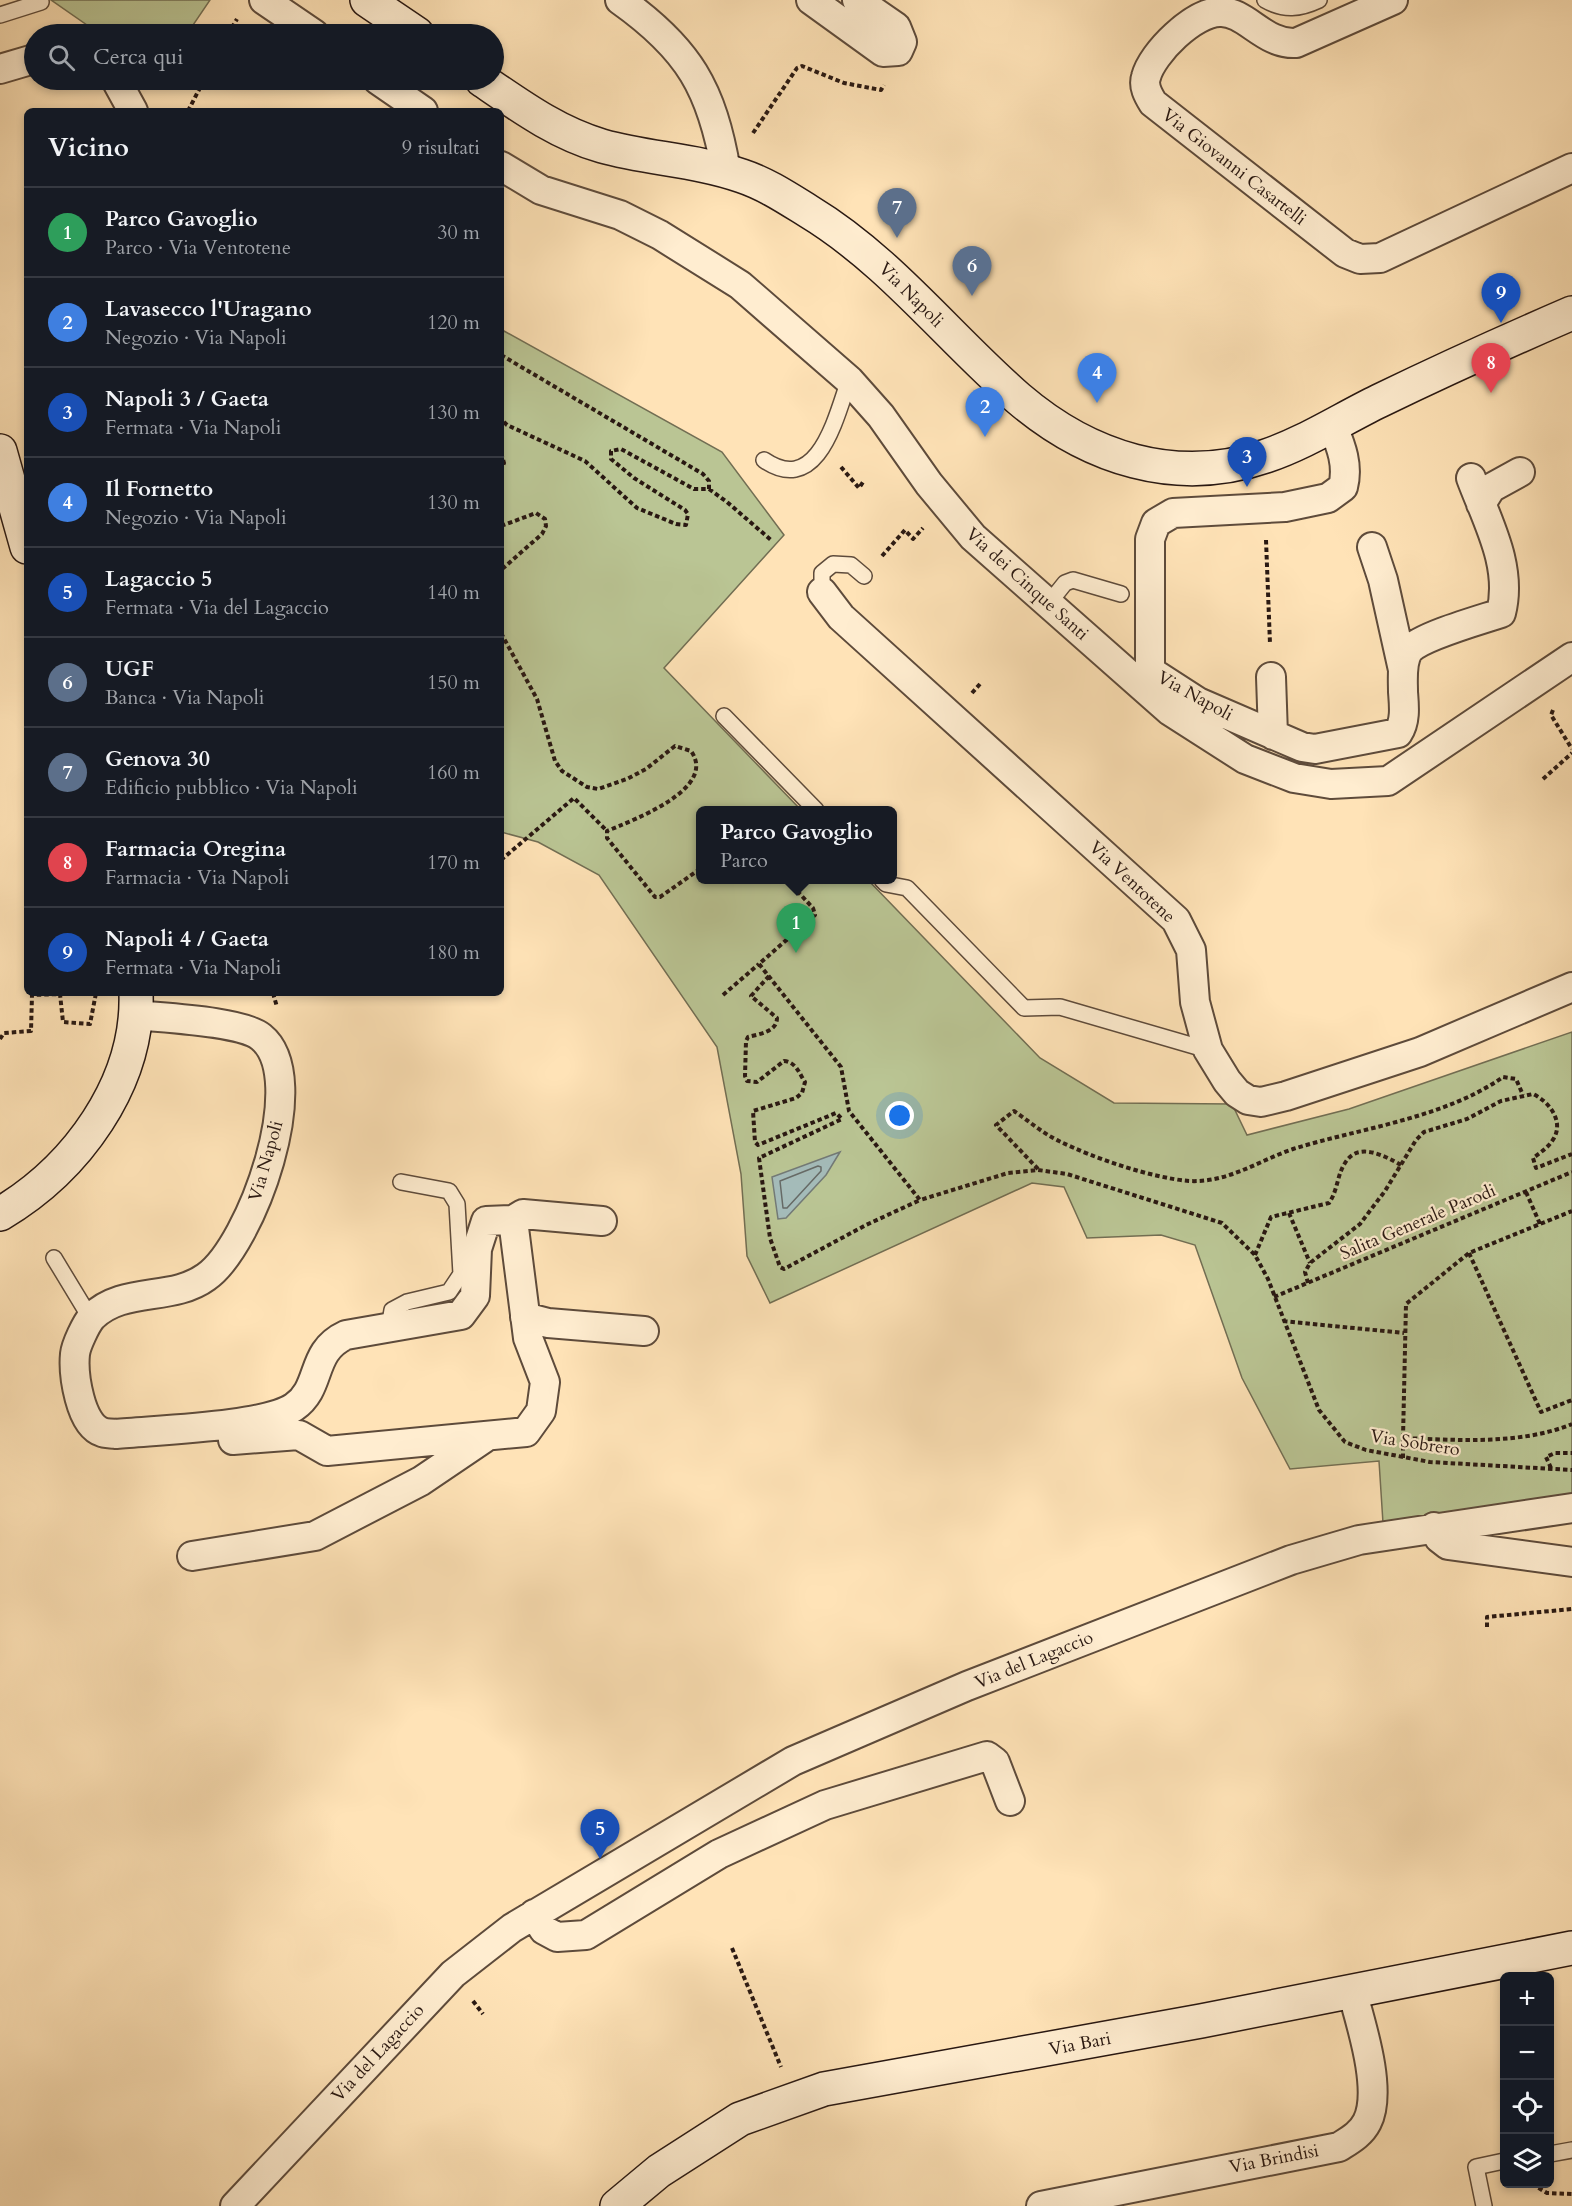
<!DOCTYPE html>
<html lang="it">
<head>
<meta charset="utf-8">
<style>
	:root { --surface:#171b24; --page:#242831; --text:#f1f3f6; --muted:#9ea1a6; --line:#363941; --accent:#b45309 }
	body { margin:0; font-family:Cardo,serif; background:var(--page); color:var(--text) }
	.controls { position:absolute; right:18px; bottom:18px; display:grid; overflow:hidden; border-radius:9px; box-shadow:0 3px 9px #0003 }
	.controls button { width:54px; height:54px; display:grid; place-items:center; padding:0; border:0; border-bottom:2px solid var(--line); background:var(--surface); color:var(--text); font:30px sans-serif }
	.you { position:absolute; left:900px; top:1116px; width:21px; height:21px; margin:-15px; border:4px solid #fff; border-radius:50%; background:#1a73e8; box-shadow:0 0 0 9px #1a73e833 }
	.badge { display:grid; place-items:center; width:39px; height:39px; border-radius:50%; background:var(--accent); color:#fff; font-size:20px; font-weight:700 }
	.pin { position:absolute; translate:-50% -50px; filter:drop-shadow(0 2px 3px #0008) }
	.pin::after { content:''; position:absolute; top:32px; width:21px; height:18px; background:inherit; clip-path:polygon(0 0,100% 0,50% 100%) }
	.popup { position:absolute; left:696px; top:806px; width:201px; height:78px; box-sizing:border-box; display:grid; place-content:center; border-radius:9px; background:var(--surface); filter:drop-shadow(0 2px 4px #0005); font-size:20px; white-space:nowrap; color:var(--muted) }
	.popup b { font-size:22px; color:var(--text) }
	.popup::after { content:''; position:absolute; left:50%; top:100%; margin-left:-12px; border:12px solid transparent; border-top-color:var(--surface) }
	.list { margin:0; padding:0; list-style:none }
	h2 { display:flex; justify-content:space-between; align-items:center; height:78px; margin:0; padding:0 24px; font-size:26px }
	h2 small { font-size:20px; font-weight:400; color:var(--muted) }
	.list li { display:grid; grid-template-columns:39px 1fr auto; gap:18px; align-items:center; box-sizing:border-box; height:90px; padding:0 24px; border-top:2px solid var(--line) }
	.list b { display:block; font-size:22px; white-space:nowrap }
	.list p { margin:0; font-size:20px; white-space:nowrap; color:var(--muted) }
	.list em { font-size:20px; font-style:normal; color:var(--muted) }
	.icon { flex:none; width:33px; height:33px; fill:none; stroke:currentColor; stroke-width:2; stroke-linecap:round; stroke-linejoin:round }
	.map { position:relative; flex:none; width:1572px; height:2206px; overflow:hidden }
	.search { position:absolute; background:var(--surface); box-shadow:0 3px 9px #0003; left:24px; top:24px; width:480px; height:66px; display:flex; align-items:center; gap:15px; box-sizing:border-box; padding:0 21px; border-radius:33px; color:var(--muted); font-size:22px }
	.panel { position:absolute; background:var(--surface); box-shadow:0 3px 9px #0003; left:24px; top:108px; width:480px; height:888px; border-radius:9px }
	.map>svg:first-child { display:block }
	.green { fill:#bac594; stroke:#726e53; stroke-width:1.5 }
	.water { fill:#a4bbb9; stroke:#737a76; stroke-width:1.5 }
	.lines { fill:none; stroke-linecap:round; stroke-linejoin:round }
	.shore { stroke:#666a66; stroke-width:1.5 }
	.lane-casing { stroke:#5e4b3b; stroke-width:18 }
	.street-casing { stroke:#5e4b3b; stroke-width:32 }
	.secondary-casing { stroke:#291812; stroke-width:36 }
	.path { stroke:#291812; stroke-width:4; stroke-dasharray:4.5 3; stroke-linecap:butt }
	.lane { stroke:#ffedd0; stroke-width:15 }
	.street { stroke:#ffedd0; stroke-width:28 }
	.secondary { stroke:#ffedd0; stroke-width:33 }
	.labels { text-anchor:middle; dominant-baseline:central; stroke-width:4.5; stroke-linejoin:round; paint-order:stroke }
	.street-label { font-size:18px; fill:#291812; stroke:#ffedd0 }
</style>
</head>
<body>
<div class="map">
<svg width="1572" height="2206" viewBox="0 0 1572 2206">
	<rect width="100%" height="100%" fill="#ffe3b7"/>
	<filter id="stains"><feTurbulence type="fractalNoise" baseFrequency=".00333" numOctaves="4"/><feColorMatrix values="0 0 0 0 .2 0 0 0 0 .09 0 0 0 0 .02 0 0 0 .5 -.17"/></filter>
	<radialGradient id="worn" r=".72"><stop offset=".6" stop-color="#630" stop-opacity="0"/><stop offset="1" stop-color="#630" stop-opacity=".3"/></radialGradient>
	<path class="green" d="M 51,0 L 210,0 L 187,34 L 100,34 Z
		M 504,331 L 722,452 L 784,535 L 664,668 L 801,810 L 700,810 L 700,880 L 868,880 L 1040,1058 L 1114,1103 L 1232,1104 L 1247,1135 L 1349,1109 L 1572,1032 L 1572,1495 L 1383,1523 L 1379,1461 L 1290,1469 L 1242,1378 L 1195,1245 L 1161,1235 L 1087,1238 L 1064,1187 L 1032,1183 L 770,1303 L 747,1256 L 741,1174 L 717,1047 L 599,875 L 538,842 L 501,832 L 501,337 Z"/>
	<path class="water" d="M 840,1152 L 826,1175 L 786,1218 L 778,1219 L 772,1177 Z"/>
	<g class="lines">
		<path class="shore" d="M 818,1166 L 821,1167 L 821,1171 L 787,1208 L 783,1208 L 780,1181 Z"/>
		<defs>
			<path id="lane" d="M 1265,0 C 1284,11 1300,9 1319,0
				M 0,15 L 41,2
				M 764,460 C 818,497 836,417 849,380
				M 822,592 L 822,573 L 833,564 L 851,565 L 864,576
				M 1057,593 L 1065,583 L 1073,580 L 1121,594
				M 724,716 L 816,810
				M 882,880 L 886,884 L 907,888 L 1024,1008 L 1060,1007 L 1208,1050
				M 54,1258 L 91,1319
				M 389,1328 L 392,1310 L 407,1302 L 449,1292 L 461,1274 L 457,1204 L 449,1191 L 401,1182
				M 1550,2154 L 1572,2150
				M 1484,2206 L 1476,2167 L 1504,2161"/>
			<path id="street" d="M 264,0 L 314,34
				M 620,0 C 689,49 712,89 726,171
				M 811,0 L 883,52 L 898,51 L 902,42 L 896,27 L 857,0
				M 1393,0 L 1296,43 C 1264,45 1246,11 1220,12 C 1194,12 1152,53 1146,77 C 1143,86 1148,95 1153,103 L 1345,253 L 1360,259 L 1380,258 L 1572,168
				M 0,69 L 34,59
				M 116,80 L 133,111
				M 378,80 L 423,111
				M 501,166 L 541,190 L 620,215 L 660,235 L 740,285 L 849,380 L 881,416 L 929,484 L 973,537 L 1170,711 L 1245,759 L 1294,778 L 1331,784 L 1388,781 L 1572,657
				M 1332,424 C 1340,444 1349,464 1343,487 L 1328,498 L 1285,507 L 1173,513 L 1156,523 L 1150,539 L 1150,671 L 1198,702 L 1302,747 L 1315,749 L 1398,733 C 1406,721 1404,705 1403,692 C 1403,679 1401,661 1409,650 C 1422,636 1480,620 1501,613 C 1513,566 1487,521 1471,478
				M 1481,504 L 1491,488 L 1520,472
				M 1372,547 L 1383,580 L 1403,670
				M 822,592 L 841,617 L 1176,920 L 1191,950 L 1195,1002 L 1208,1050 L 1227,1081 L 1237,1093 L 1248,1100 L 1261,1102 L 1286,1096 L 1420,1052 L 1572,987
				M 1271,677 L 1273,735
				M 136,1015 C 164,1018 241,1021 261,1037 C 312,1078 251,1246 206,1277 C 172,1302 123,1286 92,1317 C 86,1324 76,1345 75,1354 C 73,1374 80,1425 102,1432 C 106,1434 111,1433 116,1434 C 155,1430 265,1427 294,1407 C 323,1387 309,1352 346,1335 L 461,1315 L 475,1296 L 477,1249 L 486,1221 L 513,1220 L 523,1214 L 602,1221
				M 525,1317 L 548,1323 L 644,1331
				M 233,1440 L 299,1435 L 327,1451 L 526,1432 L 541,1411 L 545,1382 L 528,1338 L 513,1220
				M 1434,1527 L 1439,1538 L 1448,1545 L 1572,1562
				M 192,1556 L 315,1536 L 421,1481 L 486,1437
				M 534,1914 L 544,1930 L 557,1937 L 586,1935 L 719,1854 L 825,1805 L 987,1756 L 995,1762 L 1010,1801
				M 235,2206 L 453,1974 L 512,1928 L 793,1761 L 967,1686 L 1291,1560 L 1359,1540 L 1572,1508
				M 1041,2206 L 1339,2147 C 1350,2140 1361,2134 1367,2122 C 1383,2091 1361,2024 1352,1991"/>
			<path id="secondary" d="M 367,0 L 417,34
				M 482,80 C 520,106 557,133 602,146 C 648,159 697,160 742,176 C 766,184 787,198 808,211 C 889,260 947,336 1018,398 C 1088,458 1176,487 1266,456 C 1305,443 1342,419 1379,401 C 1443,370 1507,341 1572,313
				M 0,451 L 27,547
				M 0,1214 C 76,1169 139,1084 136,993
				M 617,2206 L 659,2171 L 740,2119 L 824,2089 L 1201,2021 L 1572,1948"/>
		</defs>
		<use href="#lane" class="lane-casing"/>
		<use href="#street" class="street-casing"/>
		<use href="#secondary" class="secondary-casing"/>
		<path class="path" d="M 228,34 L 237,19
			M 188,111 L 204,80
			M 753,133 L 797,68 L 802,66 L 844,83 L 881,90 L 884,85
			M 501,355 L 703,474 L 709,481 L 709,489 L 694,489 L 621,449 L 611,451 L 611,459 L 634,478 L 685,510 L 688,514 L 686,525 L 676,524 L 637,508 L 585,461 L 507,425 L 501,419
			M 501,453 L 504,463 L 501,470
			M 841,467 L 859,488 L 863,482
			M 709,489 L 727,502 L 771,540
			M 501,526 L 536,513 L 545,519 L 546,526 L 542,534 L 501,570
			M 1266,540 L 1270,644
			M 882,556 L 905,530 L 913,539 L 923,528
			M 501,633 L 537,699 L 555,761 L 562,771 L 587,787 L 598,789 L 627,779 L 646,769 L 675,746 L 691,751 C 718,789 633,820 607,831 L 607,838 L 655,897 L 660,897 L 700,869
			M 972,693 L 980,684
			M 1553,710 L 1551,715 L 1572,749
			M 1543,779 L 1572,753
			M 501,860 L 574,798 L 607,831
			M 787,880 L 813,908 L 815,915 L 759,964 L 841,1067 L 849,1111 L 920,1200 L 1008,1173 L 1038,1170 L 1067,1174 L 1222,1223 L 1255,1255 L 1268,1279 L 1319,1410 L 1345,1442 L 1366,1450 L 1430,1462 L 1572,1470
			M 769,976 L 751,996 L 777,1018 C 777,1032 759,1034 748,1037 L 746,1041 L 745,1076 L 747,1081 L 757,1082 L 784,1061 C 796,1062 799,1073 805,1082 L 802,1093 L 796,1098 L 753,1111 L 755,1142 L 758,1145 L 836,1113 L 842,1119 L 759,1158 L 770,1238 L 780,1267 L 784,1269 L 866,1225 L 920,1200
			M 273,993 L 277,1007
			M 723,995 L 759,964
			M 0,1039 L 4,1033 L 31,1031 L 32,995 L 60,994 L 63,1022 L 90,1024 L 96,993
			M 1038,1169 L 996,1125 L 1014,1111 C 1029,1121 1042,1133 1059,1141 C 1093,1158 1152,1178 1189,1181 C 1228,1183 1258,1161 1293,1149 C 1361,1128 1445,1118 1503,1077 L 1516,1079 L 1523,1095
			M 1526,1192 L 1540,1224
			M 1289,1213 L 1310,1263
			M 1469,1253 L 1541,1412 L 1572,1400
			M 1255,1255 L 1271,1217 L 1329,1203 C 1338,1190 1337,1175 1345,1163 C 1358,1141 1385,1156 1401,1165
			M 1308,1283 L 1305,1272 L 1310,1263 L 1360,1224 L 1385,1191 L 1416,1140 L 1424,1132 L 1467,1119 L 1501,1101 L 1533,1094 C 1548,1101 1564,1120 1554,1138 C 1549,1147 1541,1152 1533,1158 L 1536,1168 L 1572,1154
			M 1274,1297 L 1572,1172
			M 1283,1321 L 1404,1333
			M 1403,1438 L 1406,1304 L 1469,1253 L 1572,1211
			M 1403,1458 L 1403,1438 C 1458,1440 1521,1445 1572,1424
			M 1551,1468 L 1546,1457 L 1555,1453 L 1572,1453
			M 1487,1627 L 1487,1617 L 1572,1609
			M 732,1948 L 781,2067
			M 473,2001 L 483,2014
			M 1532,2184 L 1547,2193 L 1572,2194"/>
		<use href="#lane" class="lane"/>
		<use href="#street" class="street"/>
		<use href="#secondary" class="secondary"/>
	</g>
	<g class="labels">
		<g class="street-label">
			<text transform="translate(1234 167) rotate(38)">Via Giovanni Casartelli</text>
			<text transform="translate(911 295) rotate(45)">Via Napoli</text>
			<text transform="translate(1027 584) rotate(42)">Via dei Cinque Santi</text>
			<text transform="translate(1195 696) rotate(29)">Via Napoli</text>
			<text transform="translate(1132 882) rotate(43)">Via Ventotene</text>
			<text transform="translate(266 1161) rotate(-74)">Via Napoli</text>
			<text transform="translate(1418 1222) rotate(-23)">Salita Generale Parodi</text>
			<text transform="translate(1415 1443) rotate(9)">Via Sobrero</text>
			<text transform="translate(1034 1660) rotate(-22)">Via del Lagaccio</text>
			<text transform="translate(1080 2044) rotate(-11)">Via Bari</text>
			<text transform="translate(378 2053) rotate(-47)">Via del Lagaccio</text>
			<text transform="translate(1274 2159) rotate(-11)">Via Brindisi</text>
		</g>
	</g>
	<rect width="100%" height="100%" filter="url(#stains)"/>
	<rect width="100%" height="100%" fill="url(#worn)"/>
</svg>
<div class="controls">
<button>+</button>
<button>−</button>
<button><svg class="icon" aria-label="locate" viewBox="0 0 24 24"><circle cx="12" cy="12" r="6"/><path d="M12 2v4M12 18v4M2 12h4M18 12h4"/></svg></button>
<button><svg class="icon" aria-label="layers" viewBox="0 0 24 24"><path d="M12 4l9 5-9 5-9-5zM3 14l9 5 9-5"/></svg></button>
</div>
<div class="you"></div>
<div class="pin badge" style="left:796px;top:953px;background:#2e9e5b">1</div>
<div class="popup"><b>Parco Gavoglio</b>Parco</div>
<div class="pin badge" style="left:985px;top:437px;background:#3f7fe0">2</div>
<div class="pin badge" style="left:1247px;top:487px;background:#1a4fb4">3</div>
<div class="pin badge" style="left:1097px;top:403px;background:#3f7fe0">4</div>
<div class="pin badge" style="left:600px;top:1859px;background:#1a4fb4">5</div>
<div class="pin badge" style="left:972px;top:296px;background:#5c6f8a">6</div>
<div class="pin badge" style="left:897px;top:238px;background:#5c6f8a">7</div>
<div class="pin badge" style="left:1491px;top:393px;background:#e0444e">8</div>
<div class="pin badge" style="left:1501px;top:323px;background:#1a4fb4">9</div>
<div class="search"><svg class="icon" aria-label="search" viewBox="0 0 24 24"><circle cx="10" cy="10" r="6"/><path d="M15 15l6 6"/></svg>Cerca qui</div>
<section class="panel">
<h2>Vicino<small>9 risultati</small></h2>
<ul class="list">
<li><span class="badge" style="background:#2e9e5b">1</span><div><b>Parco Gavoglio</b><p>Parco · Via Ventotene</p></div><em>30 m</em></li>
<li><span class="badge" style="background:#3f7fe0">2</span><div><b>Lavasecco l'Uragano</b><p>Negozio · Via Napoli</p></div><em>120 m</em></li>
<li><span class="badge" style="background:#1a4fb4">3</span><div><b>Napoli 3 / Gaeta</b><p>Fermata · Via Napoli</p></div><em>130 m</em></li>
<li><span class="badge" style="background:#3f7fe0">4</span><div><b>Il Fornetto</b><p>Negozio · Via Napoli</p></div><em>130 m</em></li>
<li><span class="badge" style="background:#1a4fb4">5</span><div><b>Lagaccio 5</b><p>Fermata · Via del Lagaccio</p></div><em>140 m</em></li>
<li><span class="badge" style="background:#5c6f8a">6</span><div><b>UGF</b><p>Banca · Via Napoli</p></div><em>150 m</em></li>
<li><span class="badge" style="background:#5c6f8a">7</span><div><b>Genova 30</b><p>Edificio pubblico · Via Napoli</p></div><em>160 m</em></li>
<li><span class="badge" style="background:#e0444e">8</span><div><b>Farmacia Oregina</b><p>Farmacia · Via Napoli</p></div><em>170 m</em></li>
<li><span class="badge" style="background:#1a4fb4">9</span><div><b>Napoli 4 / Gaeta</b><p>Fermata · Via Napoli</p></div><em>180 m</em></li>
</ul>
</section>
</div>
</body>
</html>
